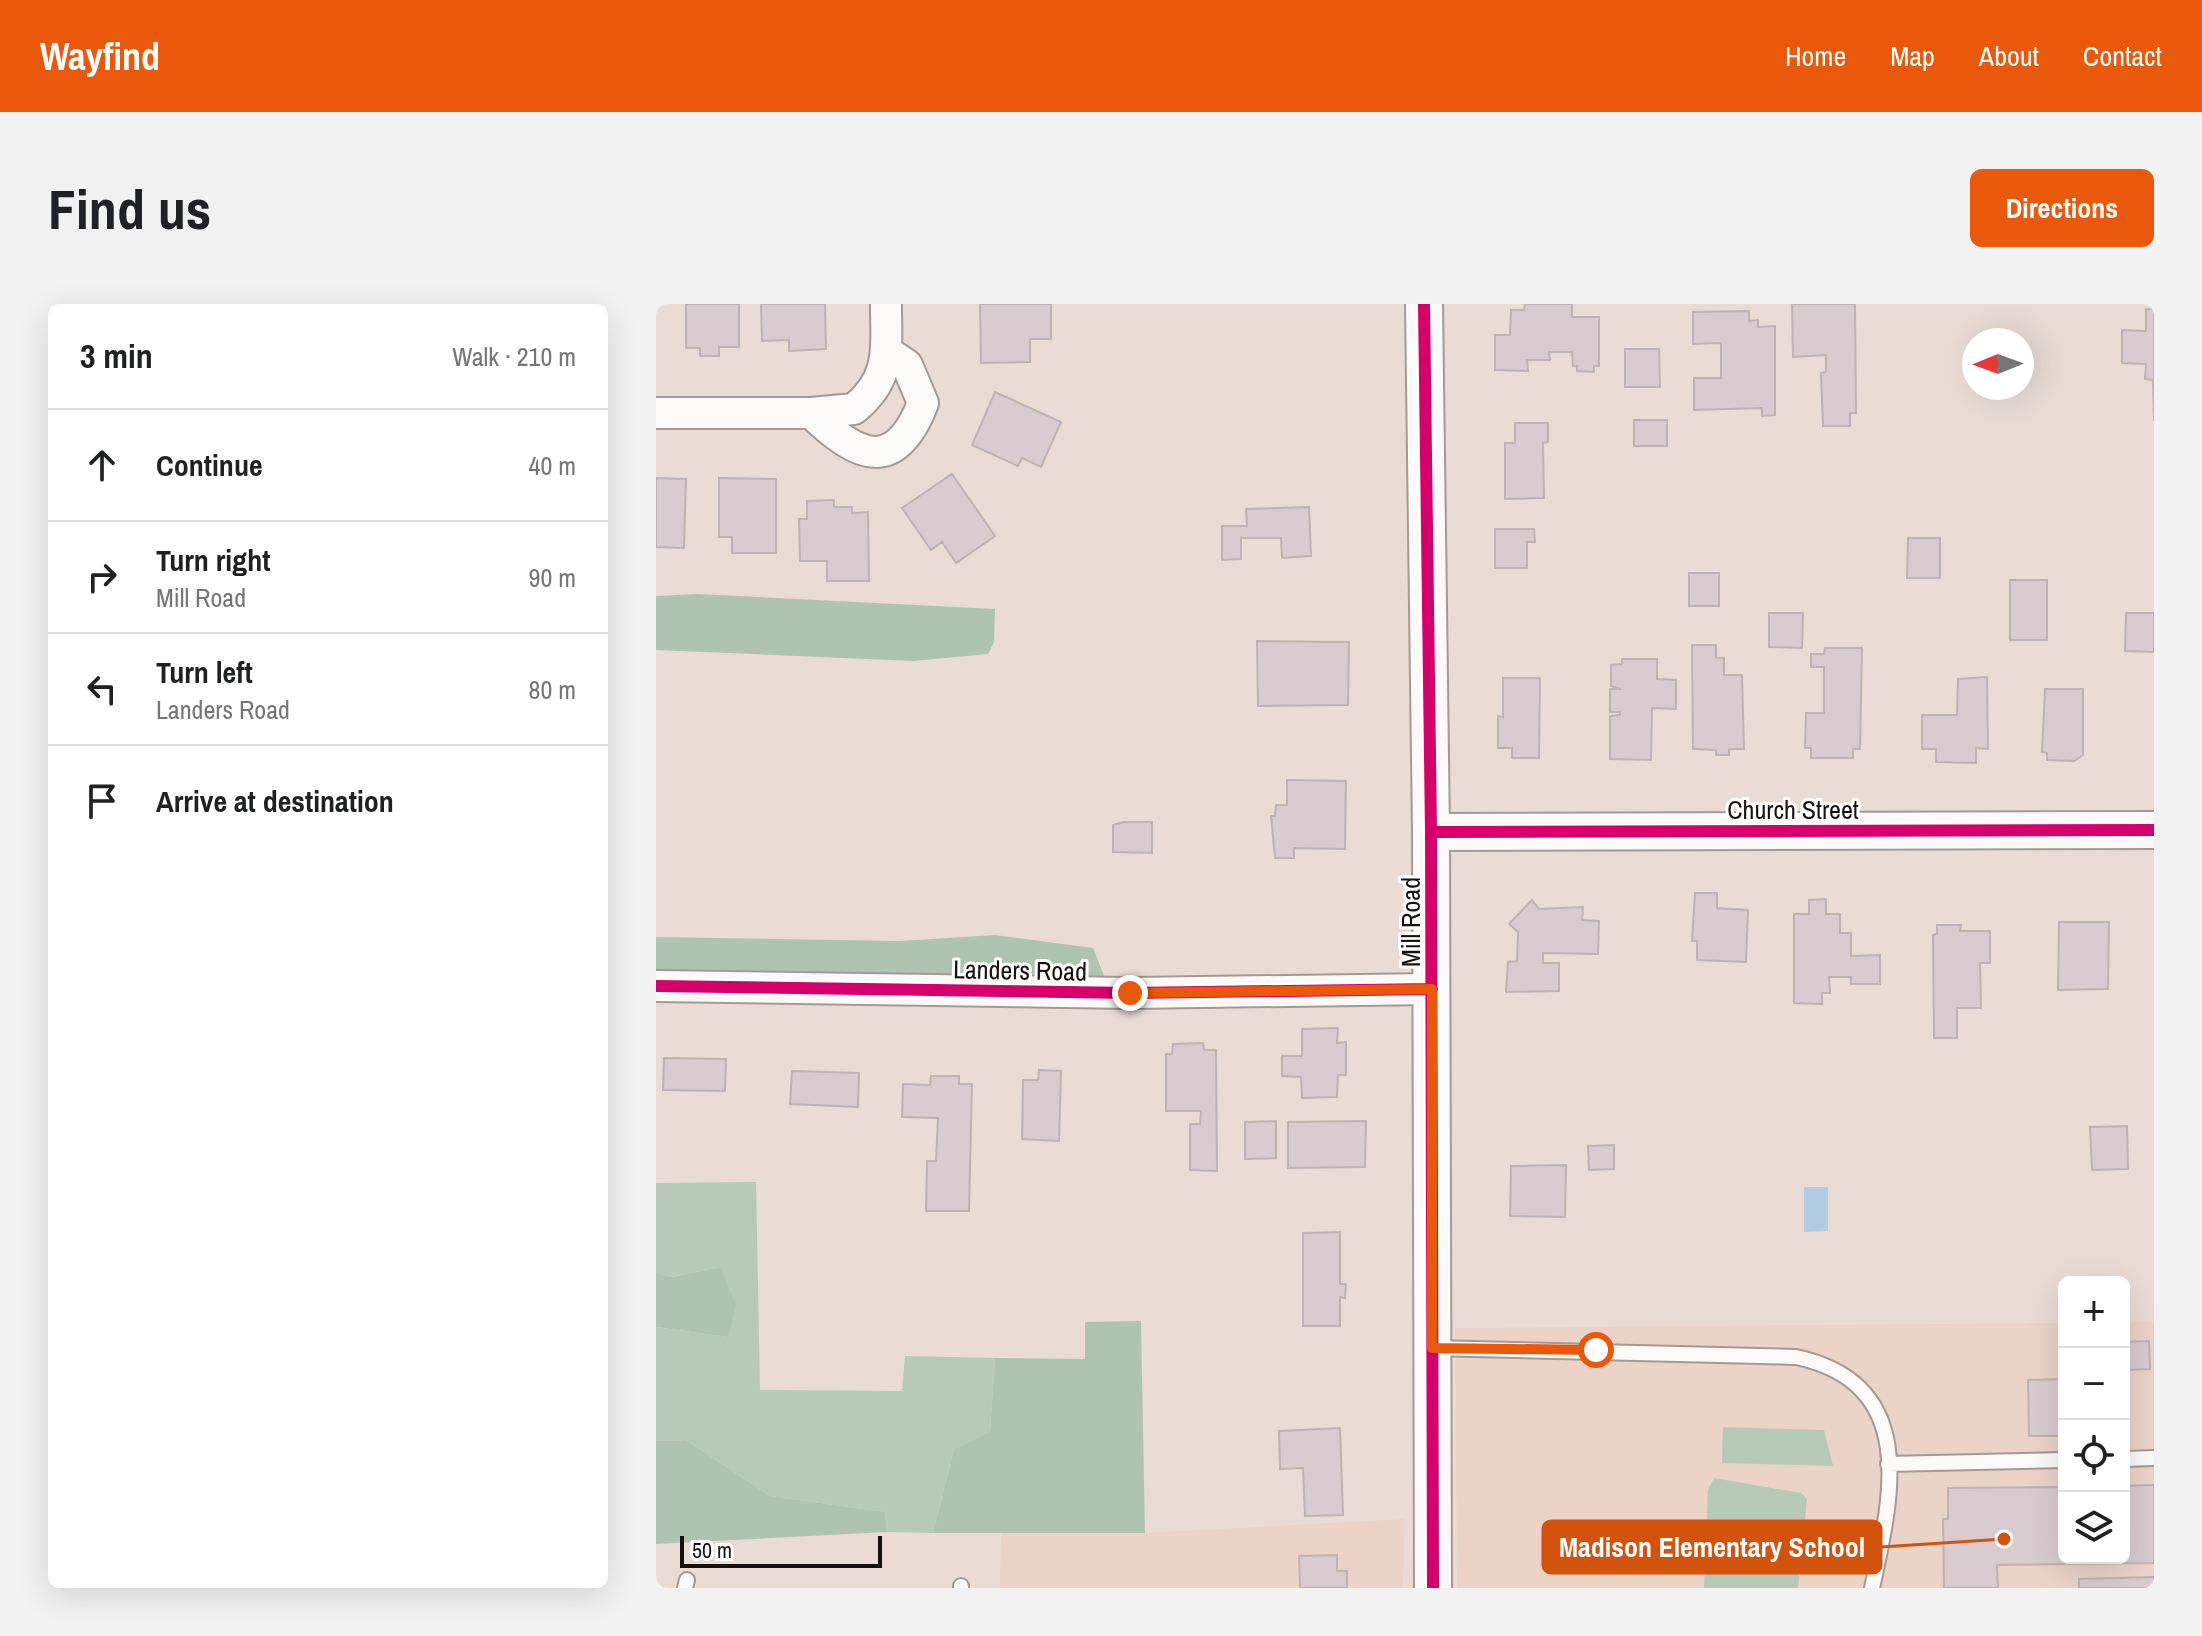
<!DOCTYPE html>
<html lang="en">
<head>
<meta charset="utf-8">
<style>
	:root { --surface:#fff; --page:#f2f2f2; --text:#202124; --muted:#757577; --line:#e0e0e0; --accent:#ea580c }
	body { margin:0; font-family:"Archivo Narrow",sans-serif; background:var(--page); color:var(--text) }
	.controls { position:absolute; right:24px; bottom:24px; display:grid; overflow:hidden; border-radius:12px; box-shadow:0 8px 32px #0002 }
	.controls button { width:72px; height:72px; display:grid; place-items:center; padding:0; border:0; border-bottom:2px solid var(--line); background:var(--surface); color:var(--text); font:40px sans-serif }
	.compass { position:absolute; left:1306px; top:24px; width:72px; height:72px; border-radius:50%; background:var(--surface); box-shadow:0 8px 32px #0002; rotate:269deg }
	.scale { position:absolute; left:24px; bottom:20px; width:202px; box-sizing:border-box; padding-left:8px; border:4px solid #18100c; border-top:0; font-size:22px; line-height:28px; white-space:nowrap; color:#18100c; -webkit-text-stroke:6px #fff; paint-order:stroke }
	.stop { position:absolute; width:24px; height:24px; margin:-18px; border:6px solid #ea580c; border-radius:50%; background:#fff }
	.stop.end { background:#ea580c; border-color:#fff; box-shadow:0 2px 8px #0008 }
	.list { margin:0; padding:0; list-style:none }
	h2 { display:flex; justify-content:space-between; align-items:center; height:104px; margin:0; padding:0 32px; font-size:34px }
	h2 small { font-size:26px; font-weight:400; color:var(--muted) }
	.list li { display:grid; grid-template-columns:52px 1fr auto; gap:24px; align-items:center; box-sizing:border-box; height:112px; padding:0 32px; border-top:2px solid var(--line) }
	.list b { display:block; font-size:30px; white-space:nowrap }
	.list p { margin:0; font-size:26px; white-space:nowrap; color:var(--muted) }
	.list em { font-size:26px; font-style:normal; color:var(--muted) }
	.icon { flex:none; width:44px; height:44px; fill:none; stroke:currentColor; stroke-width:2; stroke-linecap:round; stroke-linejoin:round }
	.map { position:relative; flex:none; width:1498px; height:1284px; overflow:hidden; border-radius:12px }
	header { display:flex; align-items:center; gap:48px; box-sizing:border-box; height:112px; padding:0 40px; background:var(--accent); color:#fff }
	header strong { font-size:38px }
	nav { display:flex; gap:44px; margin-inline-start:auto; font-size:28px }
	.intro { display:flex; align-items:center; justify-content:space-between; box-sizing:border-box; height:192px; padding:0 48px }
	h1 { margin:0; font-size:56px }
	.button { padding:20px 36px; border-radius:12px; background:var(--accent); color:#fff; font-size:28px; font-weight:700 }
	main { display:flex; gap:48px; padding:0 48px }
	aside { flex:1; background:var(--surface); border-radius:12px; box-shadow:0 8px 32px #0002 }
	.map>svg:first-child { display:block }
	.built { fill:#ebd3c7 }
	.green { fill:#b6cab6 }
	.forest { fill:#afc4b0 }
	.water { fill:#b1cde4 }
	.building { fill:#d9cbd0; stroke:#bdb3b3; stroke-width:2 }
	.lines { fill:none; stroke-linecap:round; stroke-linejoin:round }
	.service-casing { stroke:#a49994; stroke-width:18 }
	.minor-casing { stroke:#a49994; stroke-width:34 }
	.tertiary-casing { stroke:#a49994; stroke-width:40 }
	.service { stroke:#fcfaf9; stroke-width:14 }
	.minor { stroke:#fcfaf9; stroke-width:30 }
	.tertiary { stroke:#fcfaf9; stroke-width:36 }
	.cycleway-casing { stroke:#fff; stroke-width:17 }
	.cycleway { stroke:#d6006c; stroke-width:12 }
	.route { stroke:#ea580c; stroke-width:10 }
	.labels { text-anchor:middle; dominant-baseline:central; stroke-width:6; stroke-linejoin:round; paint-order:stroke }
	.street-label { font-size:26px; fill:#18100c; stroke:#fff }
	.leader { fill:none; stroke:#d3520c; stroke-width:3 }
	.callout-dot { fill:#d3520c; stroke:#fff; stroke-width:3 }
	.callout { fill:#d3520c; stroke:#d3520c; stroke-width:3 }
	.callout-label { font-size:28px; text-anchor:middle; font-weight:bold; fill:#fff }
</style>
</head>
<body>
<header>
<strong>Wayfind</strong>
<nav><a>Home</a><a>Map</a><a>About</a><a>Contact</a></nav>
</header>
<div class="intro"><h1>Find us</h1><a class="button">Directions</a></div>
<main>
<aside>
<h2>3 min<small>Walk · 210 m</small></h2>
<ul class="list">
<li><svg class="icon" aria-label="ahead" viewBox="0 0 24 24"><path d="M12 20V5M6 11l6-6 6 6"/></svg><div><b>Continue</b></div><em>40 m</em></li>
<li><svg class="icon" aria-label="right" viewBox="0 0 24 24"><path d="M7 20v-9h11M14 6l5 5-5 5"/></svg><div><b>Turn right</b><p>Mill Road</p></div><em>90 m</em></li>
<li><svg class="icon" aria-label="left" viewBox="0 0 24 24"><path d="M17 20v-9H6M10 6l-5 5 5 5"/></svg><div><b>Turn left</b><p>Landers Road</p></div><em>80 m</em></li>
<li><svg class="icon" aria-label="arrive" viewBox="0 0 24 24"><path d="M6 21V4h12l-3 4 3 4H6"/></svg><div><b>Arrive at destination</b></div></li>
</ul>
</aside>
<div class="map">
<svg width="1498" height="1284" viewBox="0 0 1498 1284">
	<rect width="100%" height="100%" fill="#eadcd5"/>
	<path class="built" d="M 1468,1018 L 1498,1018 L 1498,1284 L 801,1284 L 799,1024 L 1408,1019 L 1408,1254 L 1468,1254 Z
		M 748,1215 L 747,1284 L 344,1284 L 345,1229 L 489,1229 Z"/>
	<path class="green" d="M 100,878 L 104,1086 L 246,1087 L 249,1052 L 339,1054 L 334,1127 L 298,1145 L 277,1229 L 231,1228 L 229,1208 L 114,1192 L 30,1136 L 0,1137 L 0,1023 L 72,1033 L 64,963 L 14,973 L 0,969 L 0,879 Z
		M 1067,1123 L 1168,1126 L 1177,1162 L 1066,1159 Z
		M 1058,1174 L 1145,1189 L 1151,1195 L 1142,1284 L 1048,1284 L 1052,1186 Z"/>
	<path class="forest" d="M 42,290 L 339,305 L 338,338 L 332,350 L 257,357 L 0,346 L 0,292 Z
		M 339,631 L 437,644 L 449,674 L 0,673 L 0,633 L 244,637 Z
		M 64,963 L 80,1001 L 72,1033 L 0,1023 L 0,969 L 15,973 Z
		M 485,1017 L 489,1229 L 277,1229 L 298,1145 L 334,1127 L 339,1054 L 429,1055 L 429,1018 Z
		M 30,1136 L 114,1192 L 229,1208 L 231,1228 L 0,1240 L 0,1137 Z"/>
	<path class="water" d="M 1148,883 L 1172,883 L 1172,927 L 1148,928 Z"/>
	<path class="building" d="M 30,0 L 83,0 L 83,43 L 63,43 L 63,52 L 44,52 L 44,44 L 30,44 Z
		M 105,0 L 169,0 L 170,45 L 133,47 L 133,36 L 106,37 Z
		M 324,0 L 395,0 L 395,35 L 374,35 L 374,58 L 325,59 Z
		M 869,0 L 916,0 L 916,13 L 943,13 L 943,62 L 938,62 L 938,68 L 921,67 L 921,62 L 917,62 L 916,48 L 893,48 L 894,56 L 871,56 L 872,67 L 839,66 L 839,31 L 854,31 L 855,6 L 868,6 Z
		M 1136,0 L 1199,0 L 1200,109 L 1194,109 L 1194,122 L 1167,122 L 1165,69 L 1170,68 L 1170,51 L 1137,53 Z
		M 1490,5 L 1498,5 L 1498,117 L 1497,76 L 1489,75 L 1490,60 L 1466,59 L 1466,26 L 1490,27 Z
		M 1093,7 L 1093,17 L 1102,16 L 1102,23 L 1119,22 L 1119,111 L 1106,112 L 1106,104 L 1038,106 L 1038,74 L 1065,74 L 1065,39 L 1037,40 L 1037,8 Z
		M 969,45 L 1003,45 L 1004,83 L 969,83 Z
		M 339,88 L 405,118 L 385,163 L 366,154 L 362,162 L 316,141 Z
		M 978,116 L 1011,116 L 1011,142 L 978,142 Z
		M 859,119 L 892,119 L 892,138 L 887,139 L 888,194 L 849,195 L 849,139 L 859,139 Z
		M 296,170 L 339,232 L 300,259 L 286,238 L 275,246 L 246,204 Z
		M 0,174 L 30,175 L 28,244 L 0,243 Z
		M 63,174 L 120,175 L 120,249 L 76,249 L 76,233 L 63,233 Z
		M 178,196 L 178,203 L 196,203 L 196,209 L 212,208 L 213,277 L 171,277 L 171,257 L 144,257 L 143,215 L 151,215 L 151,197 Z
		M 653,203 L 655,252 L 626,254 L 625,234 L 585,234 L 585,255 L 566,256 L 566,222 L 591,222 L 590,205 Z
		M 839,225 L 878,225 L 879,238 L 871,238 L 871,264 L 839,264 Z
		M 1252,234 L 1284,234 L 1284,274 L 1251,274 Z
		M 1033,269 L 1063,269 L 1063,302 L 1033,302 Z
		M 1354,276 L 1391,276 L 1391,336 L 1354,336 Z
		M 1113,309 L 1147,309 L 1146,344 L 1113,343 Z
		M 1470,309 L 1498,309 L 1498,348 L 1469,347 Z
		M 601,337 L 693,338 L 692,401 L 602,402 Z
		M 1036,341 L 1060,341 L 1060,354 L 1068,354 L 1068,371 L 1086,371 L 1088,445 L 1073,445 L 1073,451 L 1060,451 L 1060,446 L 1037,445 Z
		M 1169,344 L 1206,344 L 1204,445 L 1197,445 L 1197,454 L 1155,454 L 1155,444 L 1149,444 L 1150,409 L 1168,409 L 1168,363 L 1155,363 L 1155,350 L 1168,350 Z
		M 966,355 L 1001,355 L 1001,375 L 1020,376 L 1020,405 L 996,404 L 995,456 L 954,455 L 954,412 L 964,411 L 964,408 L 954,408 L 954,385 L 965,385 L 955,382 L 955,361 L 966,360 Z
		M 1331,373 L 1332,445 L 1320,444 L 1320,459 L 1280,458 L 1280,445 L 1266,445 L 1266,411 L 1301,411 L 1302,375 Z
		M 847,374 L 884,374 L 883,454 L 856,454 L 856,444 L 842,444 L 842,412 L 847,413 Z
		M 1389,385 L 1427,385 L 1427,451 L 1418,457 L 1391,456 L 1391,449 L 1386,448 Z
		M 631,476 L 690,477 L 689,545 L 638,544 L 638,554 L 619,554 L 615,512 L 619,512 L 620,501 L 631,501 Z
		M 468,518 L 496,518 L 496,549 L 457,548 L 457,521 Z
		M 1039,589 L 1061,589 L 1061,604 L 1092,606 L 1090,658 L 1041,656 L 1041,637 L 1036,637 Z
		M 1170,595 L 1170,610 L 1184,610 L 1184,629 L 1195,629 L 1195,652 L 1224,651 L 1224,680 L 1195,680 L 1195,673 L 1173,673 L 1174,689 L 1166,689 L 1166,700 L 1138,699 L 1138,610 L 1153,610 L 1153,596 Z
		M 876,596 L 883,605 L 927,603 L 926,616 L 943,617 L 942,650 L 887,649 L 887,659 L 903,659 L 903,687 L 850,688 L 852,658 L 861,657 L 862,628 L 853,620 Z
		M 1403,618 L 1453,618 L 1452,685 L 1402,686 Z
		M 1281,621 L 1305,621 L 1304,627 L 1334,627 L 1334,659 L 1324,659 L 1325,704 L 1301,704 L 1301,734 L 1278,734 L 1277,631 L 1281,630 Z
		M 682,724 L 681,739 L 690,738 L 690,771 L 682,771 L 681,793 L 646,794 L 645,773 L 626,772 L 626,752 L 646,752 L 646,725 Z
		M 547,739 L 548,746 L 560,746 L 561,867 L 534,866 L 534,820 L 544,820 L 545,807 L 510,807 L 510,750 L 516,750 L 517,740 Z
		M 8,754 L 70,755 L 69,787 L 7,786 Z
		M 383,766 L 405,767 L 403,837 L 366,835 L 367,776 L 382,776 Z
		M 136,767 L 203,769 L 202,803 L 134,800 Z
		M 275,772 L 303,772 L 303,780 L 316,780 L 313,907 L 270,907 L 271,857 L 280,857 L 282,814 L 246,813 L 247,780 L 274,781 Z
		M 620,817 L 620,854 L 589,855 L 589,818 Z
		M 710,817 L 709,863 L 632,864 L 632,818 Z
		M 1471,822 L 1472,865 L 1436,866 L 1434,823 Z
		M 958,841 L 958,865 L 933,866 L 932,842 Z
		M 910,861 L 909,913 L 854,912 L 855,862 Z
		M 684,928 L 684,980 L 690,980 L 689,994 L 684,993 L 684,1022 L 647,1022 L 647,929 Z
		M 1493,1037 L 1494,1065 L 1468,1066 L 1468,1038 Z
		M 1405,1075 L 1406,1132 L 1373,1132 L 1372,1076 Z
		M 684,1124 L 687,1211 L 649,1212 L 647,1164 L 624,1165 L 623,1127 Z
		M 1498,1181 L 1498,1259 L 1341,1261 L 1342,1284 L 1288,1284 L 1287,1215 L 1292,1215 L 1292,1184 L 1408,1183 L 1408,1254 L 1468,1254 L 1468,1182 Z
		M 681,1251 L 681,1267 L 691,1267 L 691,1284 L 644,1284 L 643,1252 Z
		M 1498,1273 L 1498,1284 L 1423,1284 L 1423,1275 Z"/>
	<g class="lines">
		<defs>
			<path id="service" d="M 776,1044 L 1140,1053 C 1262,1079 1237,1189 1216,1284
				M 1468,1155 L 1498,1154
				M 1232,1160 L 1408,1156
				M 29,1284 L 31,1276
				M 305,1284 L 305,1282"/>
			<path id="minor" d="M 0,109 L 155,109 L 198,105 C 236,74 230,45 230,0
				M 155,109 C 202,154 239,171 267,99 L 251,61 L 230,47
				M 0,682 L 474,689 L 776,685"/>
			<path id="tertiary" d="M 768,0 L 775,528 L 777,1284
				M 775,528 L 1498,526"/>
		</defs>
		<use href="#service" class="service-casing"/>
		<use href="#minor" class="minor-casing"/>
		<use href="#tertiary" class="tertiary-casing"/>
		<use href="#service" class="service"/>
		<use href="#minor" class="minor"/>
		<use href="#tertiary" class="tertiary"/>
		<defs>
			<path id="cycleway" d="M 768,0 L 775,528 L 777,1284
				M 775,528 L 1498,526
				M 0,682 L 474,689 L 776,685"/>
		</defs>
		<use href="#cycleway" class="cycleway-casing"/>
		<use href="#cycleway" class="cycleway"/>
	</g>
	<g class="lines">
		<path class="route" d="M 474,689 L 776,685 L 776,1044 L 940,1046"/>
	</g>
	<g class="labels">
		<g class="street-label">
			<text x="1137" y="505">Church Street</text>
			<text transform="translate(754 618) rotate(-90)">Mill Road</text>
			<text transform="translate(364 666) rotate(1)">Landers Road</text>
		</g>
	</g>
	<path class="leader" d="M1348 1235L1225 1243"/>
	<circle class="callout-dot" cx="1348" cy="1235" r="8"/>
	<rect class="callout" x="887" y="1217" width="338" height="52" rx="8"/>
	<g class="callout-label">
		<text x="1056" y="1253">Madison Elementary School</text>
	</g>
</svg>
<div class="controls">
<button>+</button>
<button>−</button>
<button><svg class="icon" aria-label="locate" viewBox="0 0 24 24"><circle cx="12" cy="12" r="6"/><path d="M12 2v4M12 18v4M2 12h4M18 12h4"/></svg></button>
<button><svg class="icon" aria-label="layers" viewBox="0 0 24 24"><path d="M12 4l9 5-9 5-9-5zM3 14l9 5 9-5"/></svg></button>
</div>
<svg class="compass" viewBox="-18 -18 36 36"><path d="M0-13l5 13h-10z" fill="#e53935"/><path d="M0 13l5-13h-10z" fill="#757577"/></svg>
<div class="scale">50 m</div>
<div class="stop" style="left:940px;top:1046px"></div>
<div class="stop end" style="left:474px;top:689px"></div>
</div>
</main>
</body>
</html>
